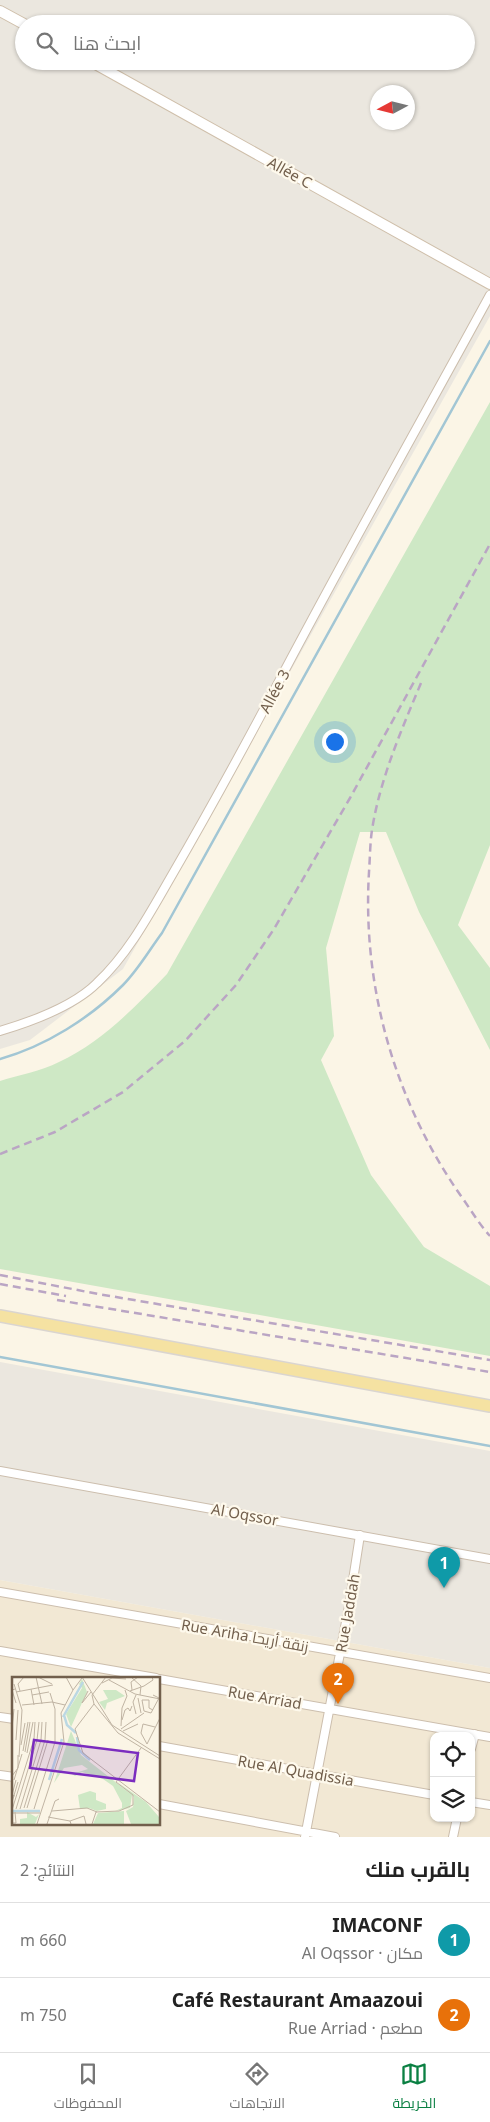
<!DOCTYPE html>
<html lang="ar">
<head>
<meta charset="utf-8">
<style>
	:root { --surface:#fff; --page:#f6f6f6; --text:#222; --muted:#767676; --line:#e0e0e0; --accent:#0b8043 }
	body { margin:0; font-family:"Noto Sans",Cairo,sans-serif; background:var(--page); color:var(--text); direction:rtl }
	.controls { position:absolute; right:15px; bottom:15px; display:grid; overflow:hidden; border-radius:10px; box-shadow:0 1px 4px #0004 }
	.controls button { width:45px; height:45px; display:grid; place-items:center; padding:0; border:0; border-bottom:1px solid var(--line); background:var(--surface); color:var(--text); font:25px sans-serif }
	.compass { position:absolute; left:370px; top:85px; width:45px; height:45px; border-radius:50%; background:var(--surface); box-shadow:0 1px 4px #0004; rotate:263deg }
	.you { position:absolute; left:334px; top:741px; width:18px; height:18px; margin:-12px; border:4px solid #fff; border-radius:50%; background:#1a73e8; box-shadow:0 0 0 8px #1a73e833 }
	.badge { display:grid; place-items:center; width:32px; height:32px; border-radius:50%; background:var(--accent); color:#fff; font-size:16px; font-weight:700 }
	.pin { position:absolute; translate:-50% -41px; filter:drop-shadow(0 1px 2px #0008) }
	.pin::after { content:''; position:absolute; top:26px; width:18px; height:15px; background:inherit; clip-path:polygon(0 0,100% 0,50% 100%) }
	.list { margin:0; padding:0; list-style:none }
	h2 { display:flex; justify-content:space-between; align-items:center; height:65px; margin:0; padding:0 20px; font-size:21px }
	h2 small { font-size:16px; font-weight:400; color:var(--muted) }
	.list li { display:grid; grid-template-columns:32px 1fr auto; gap:15px; align-items:center; box-sizing:border-box; height:75px; padding:0 20px; border-top:1px solid var(--line) }
	.list b { display:block; font-size:19px; white-space:nowrap }
	.list p { margin:0; font-size:16px; white-space:nowrap; color:var(--muted) }
	.list em { font-size:16px; font-style:normal; color:var(--muted) }
	.icon { flex:none; width:28px; height:28px; fill:none; stroke:currentColor; stroke-width:2; stroke-linecap:round; stroke-linejoin:round }
	.map { position:relative; flex:none; width:490px; height:1837px; overflow:hidden; direction:ltr }
	.search { position:absolute; background:var(--surface); box-shadow:0 1px 4px #0004; left:15px; right:15px; top:15px; height:55px; display:flex; align-items:center; gap:12px; box-sizing:border-box; padding:0 18px; border-radius:28px; color:var(--muted); font-size:19px }
	.sheet { height:215px; background:var(--surface) }
	nav { display:flex; justify-content:space-around; align-items:center; box-sizing:border-box; height:70px; border-top:1px solid var(--line); background:var(--surface); font-size:14px; color:var(--muted) }
	nav a { display:grid; justify-items:center; gap:2px }
	nav .on { color:var(--accent) }
	.map>svg:first-child { display:block }
	.residential { fill:#f2e8d4; fill-rule:evenodd }
	.industrial { fill:#ebe7df; fill-rule:evenodd }
	.green { fill:#cee8c5 }
	.lines { fill:none; stroke-linecap:round; stroke-linejoin:round }
	.stream { stroke:#a2c6d4; stroke-width:2.5 }
	.street-casing { stroke:#ccbead; stroke-width:10 }
	.secondary-casing { stroke:#cfbfaa; stroke-width:12 }
	.primary-casing { stroke:#dad5d0; stroke-width:14 }
	.street { stroke:#fff; stroke-width:8 }
	.secondary { stroke:#fff; stroke-width:10 }
	.primary { stroke:#f5e2a2; stroke-width:11 }
	.rail { stroke:#baa5c4; stroke-width:2.5; stroke-dasharray:8 5; stroke-linecap:butt }
	.labels { text-anchor:middle; dominant-baseline:central; stroke-width:4.5; stroke-linejoin:round; paint-order:stroke }
	.street-label { font-size:15px; fill:#725f4c; stroke:#fef9ec }
	.inset-river { fill:none; stroke:#bbd8e3; stroke-width:2.5 }
	.inset-road { fill:none; stroke:#c0b4a3; stroke-width:1 }
	.view { fill:#7b2cbf; fill-opacity:0.15; stroke:#7b2cbf; stroke-width:2.5 }
	.inset-edge { fill:none; stroke:#725f4c; stroke-width:2.5 }
</style>
</head>
<body>
<div class="map">
<svg width="490" height="1837" viewBox="0 0 490 1837">
	<rect width="100%" height="100%" fill="#fbf5e6"/>
	<path class="residential" d="M 0,1580 L 490,1668 L 490,1837 L 0,1837 ZM 14,1678 L 159,1678 L 159,1823 L 14,1823 ZM 434,1736 L 471,1736 L 471,1818 L 434,1818 Z"/>
	<path class="industrial" d="M 0,0 L 490,0 L 490,316 L 123,969 L 30,1040 L 0,1049 ZM 24,24 L 466,24 L 466,61 L 24,61 ZM 378,92 L 408,92 L 408,122 L 378,122 Z
		M 0,1362 L 490,1451 L 490,1668 L 0,1580 Z"/>
	<path class="green" d="M 490,402 L 490,845 L 458,925 L 490,968 L 490,1050 L 419,912 L 386,832 L 360,832 L 326,948 L 334,1036 L 321,1060 L 371,1175 L 424,1247 L 490,1286 L 490,1356 L 0,1269 L 0,1081 C 19,1075 41,1071 59,1062 C 102,1042 135,1007 167,974 Z"/>
	<g class="lines">
		<path class="stream" d="M 0,1059 C 46,1046 90,1018 123,985 C 138,970 150,949 162,933 L 490,341
			M 0,1357 L 490,1446"/>
		<defs>
			<path id="street" d="M 0,1031 C 30,1022 74,1006 97,983 C 129,953 150,913 172,875 C 208,813 243,749 277,685 C 346,554 419,425 490,295
				M 0,1471 L 490,1559
				M 0,1592 L 490,1678
				M 0,1651 L 156,1678
				M 159,1679 L 490,1737
				M 0,1717 L 14,1719
				M 159,1746 L 434,1795
				M 471,1749 L 475,1734
				M 0,1775 L 14,1777
				M 471,1802 L 490,1805
				M 159,1804 L 335,1837
				M 305,1837 L 349,1606 L 360,1535
				M 453,1837 L 457,1818"/>
			<path id="secondary" d="M 0,11 L 24,24
				M 90,61 L 490,284"/>
			<path id="primary" d="M 0,1316 L 490,1406"/>
		</defs>
		<use href="#street" class="street-casing"/>
		<use href="#secondary" class="secondary-casing"/>
		<use href="#primary" class="primary-casing"/>
		<use href="#street" class="street"/>
		<use href="#secondary" class="secondary"/>
		<use href="#primary" class="primary"/>
		<path class="rail" d="M 421,683 C 401,731 380,779 372,830 C 370,843 370,858 369,872 C 362,987 395,1102 461,1196 C 471,1210 479,1224 490,1236
			M 0,1154 L 55,1132 L 123,1092 L 185,1041 L 236,985 L 274,929 L 350,798 L 490,544
			M 0,1275 L 98,1294 L 490,1360
			M 0,1284 L 66,1296
			M 57,1300 L 490,1372"/>
	</g>
	<g class="labels">
		<g class="street-label">
			<text transform="translate(290 172) rotate(29)">Allée C</text>
			<text transform="translate(274 691) rotate(-62)">Allée 3</text>
			<text transform="translate(245 1514) rotate(10)">Al Oqssor</text>
			<text transform="translate(347 1613) rotate(-80)">Rue Jaddah</text>
			<text transform="translate(245 1635) rotate(10)">Rue Ariha زنقة أريحا</text>
			<text transform="translate(265 1697) rotate(10)">Rue Arriad</text>
			<text transform="translate(296 1770) rotate(10)">Rue Al Quadissia</text>
		</g>
	</g>
	<g transform="translate(12 1677)">
		<rect width="148" height="148" fill="#fbf5e6"/>
		<path d="M 70,2 L 75,15 L 59,50 L 54,37 L 70,11 L 67,7 ZM 91,13 L 104,13 L 113,19 L 95,26 L 93,33 L 87,25 L 96,22 ZM 59,54 L 69,78 L 120,118 L 118,131 L 103,134 L 110,131 L 110,126 L 101,109 L 91,102 L 70,95 L 63,99 L 60,97 L 76,92 L 70,88 L 52,91 L 42,106 ZM 105,105 L 134,125 L 147,140 L 147,147 L 119,147 L 114,134 L 121,130 L 122,120 ZM 78,114 L 84,116 L 84,123 L 94,127 L 94,132 L 85,134 L 77,131 L 68,132 L 66,118 ZM 112,134 L 112,147 L 81,147 L 86,136 ZM 15,135 L 24,140 L 27,137 L 23,147 L 8,147 L 8,142 L 15,141 Z" fill="#cee8c5"/>
		<path class="inset-river" d="M 52,38 L 55,48 L 64,56M 51,40 L 71,5M 65,60 L 67,73 L 78,83M 37,103 L 50,62M 0,134 L 28,134"/>
		<path class="inset-road" d="M 24,0 L 30,27M 26,0 L 40,7M 70,0 L 100,48 L 148,79M 119,0 L 129,9 L 128,18M 97,3 L 123,17 L 148,22M 90,6 L 100,1 L 114,2M 2,7 L 10,33 L 7,80M 3,12 L 0,13 L 4,26M 19,12 L 22,28M 61,13 L 70,1M 120,13 L 119,5 L 126,0M 8,14 L 6,7 L 12,0M 76,14 L 70,26 L 79,15M 118,14 L 132,9 L 141,3 L 140,0M 4,15 L 41,8M 20,18 L 37,15M 126,21 L 129,36M 130,23 L 132,34 L 139,36 L 147,21 L 141,18M 130,23 L 137,23 L 137,31 L 141,33M 82,27 L 80,18 L 94,0M 10,28 L 40,25 L 53,28M 124,37 L 121,25 L 124,18M 110,43 L 113,33 L 116,31 L 118,34 L 120,29M 109,49 L 110,31 L 115,19 L 113,13M 0,51 L 2,32M 109,52 L 132,36M 111,54 L 126,47M 4,63 L 6,33M 135,67 L 129,56 L 131,47 L 143,50M 135,67 L 148,41M 9,68 L 13,46M 11,74 L 16,45M 13,75 L 18,45M 15,76 L 21,45M 148,82 L 106,56 L 82,27 L 63,52 L 71,76 L 148,135M 0,99 L 6,91 L 6,78M 2,103 L 10,77M 3,119 L 0,118 L 4,103M 0,125 L 6,105M 12,131 L 33,63 L 34,45M 15,131 L 36,63M 4,132 L 25,63 L 27,45M 8,132 L 29,63 L 30,45M 22,132 L 43,65 L 43,32 L 38,16M 0,133 L 22,62 L 23,45M 40,134 L 75,131 L 85,135M 0,136 L 28,136M 36,140 L 58,144 L 59,147M 58,144 L 72,139 L 74,147M 0,146 L 4,146 L 3,135M 25,147 L 52,65 L 49,36 L 61,13 L 54,0M 35,147 L 43,124 L 47,122M 80,147 L 84,135 L 107,134 L 121,128 L 121,118 L 104,105 L 129,71"/>
		<path class="view" d="M 22,63 L 126,76 L 122,104 L 18,91 Z"/>
		<rect width="148" height="148" class="inset-edge"/>
	</g>
</svg>
<div class="controls">
<button><svg class="icon" aria-label="locate" viewBox="0 0 24 24"><circle cx="12" cy="12" r="6"/><path d="M12 2v4M12 18v4M2 12h4M18 12h4"/></svg></button>
<button><svg class="icon" aria-label="layers" viewBox="0 0 24 24"><path d="M12 4l9 5-9 5-9-5zM3 14l9 5 9-5"/></svg></button>
</div>
<svg class="compass" viewBox="-18 -18 36 36"><path d="M0-13l5 13h-10z" fill="#e53935"/><path d="M0 13l5-13h-10z" fill="#767676"/></svg>
<div class="you"></div>
<div class="pin badge" style="left:444px;top:1588px;background:#0f9aa8">1</div>
<div class="pin badge" style="left:338px;top:1704px;background:#e8710a">2</div>
<div class="search"><svg class="icon" aria-label="search" viewBox="0 0 24 24"><circle cx="10" cy="10" r="6"/><path d="M15 15l6 6"/></svg>ابحث هنا</div>
</div>
<section class="sheet">
<h2>بالقرب منك<small>النتائج: 2</small></h2>
<ul class="list">
<li><span class="badge" style="background:#0f9aa8">1</span><div><b>IMACONF</b><p>مكان · Al Oqssor</p></div><em>660 m</em></li>
<li><span class="badge" style="background:#e8710a">2</span><div><b>Café Restaurant Amaazoui</b><p>مطعم · Rue Arriad</p></div><em>750 m</em></li>
</ul>
</section>
<nav>
<a class="on"><svg class="icon" aria-label="map" viewBox="0 0 24 24"><path d="M3 6l6-2 6 2 6-2v14l-6 2-6-2-6 2zM9 4v14M15 6v14"/></svg>الخريطة</a>
<a><svg class="icon" aria-label="directions" viewBox="0 0 24 24"><path d="M12 3l9 9-9 9-9-9zM9 14v-3h6M13 9l2 2-2 2"/></svg>الاتجاهات</a>
<a><svg class="icon" aria-label="saved" viewBox="0 0 24 24"><path d="M7 4h10v16l-5-4-5 4z"/></svg>المحفوظات</a>
</nav>
</body>
</html>
